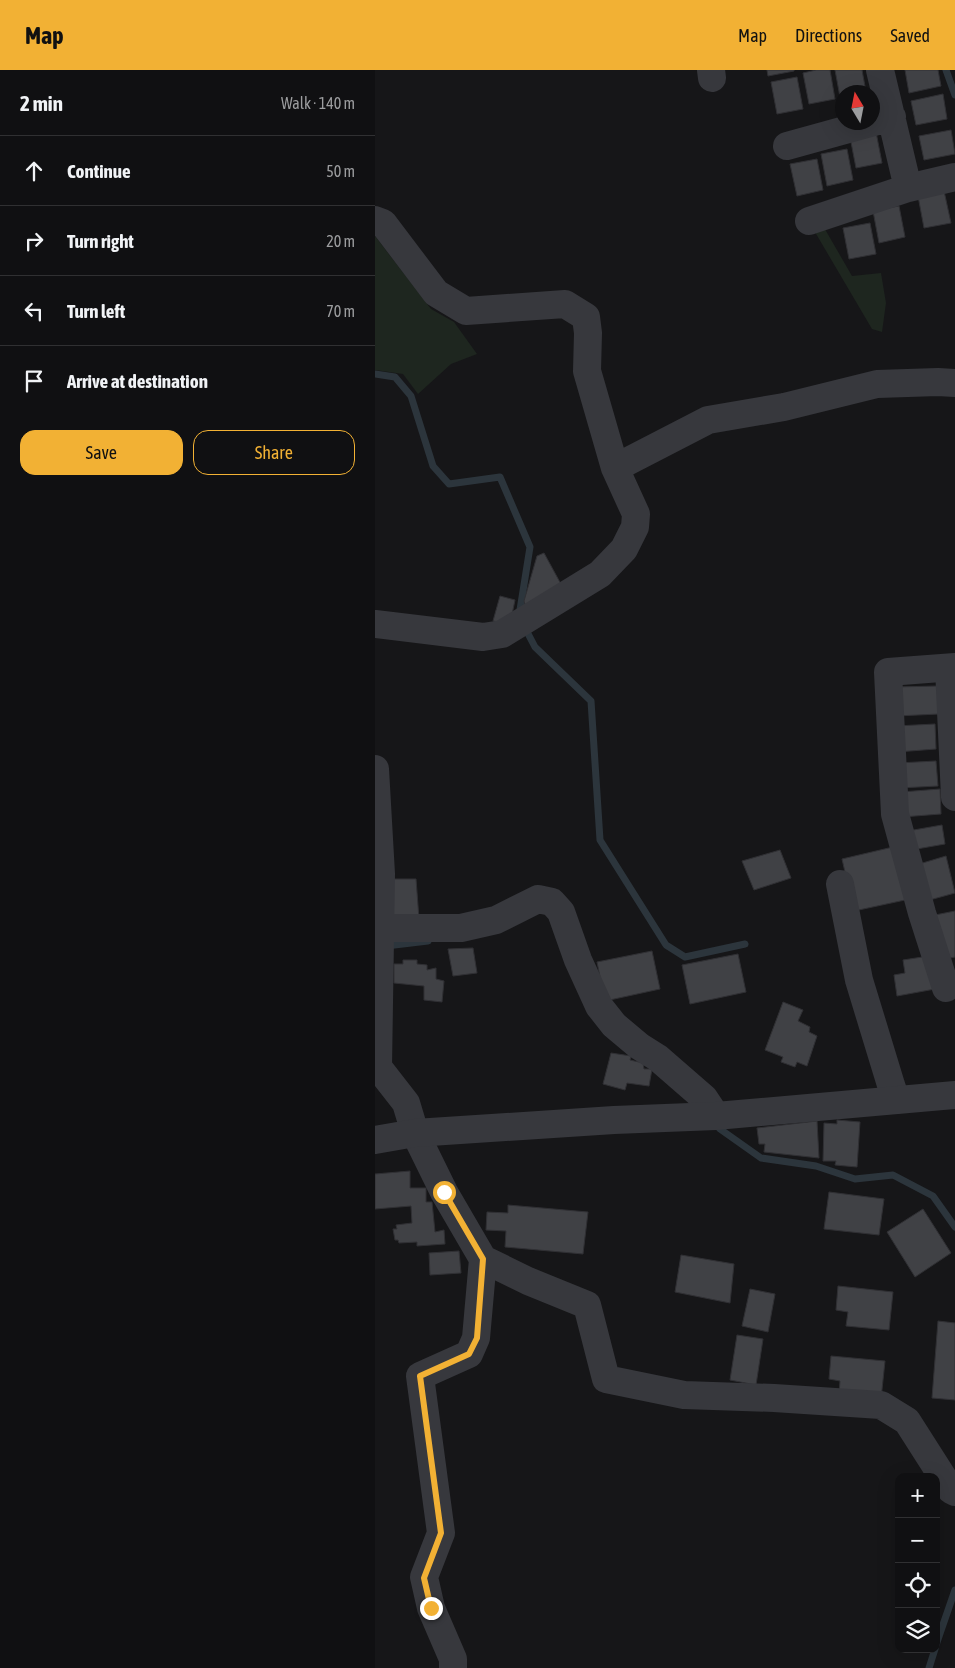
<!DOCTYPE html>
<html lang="en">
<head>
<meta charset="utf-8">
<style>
	:root { --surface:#101012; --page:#19191b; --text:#f1f3f6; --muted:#9c9d9f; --line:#303032; --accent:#f2b134 }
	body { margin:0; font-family:"Asap Condensed",sans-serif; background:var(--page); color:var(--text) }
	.controls { position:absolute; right:15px; bottom:15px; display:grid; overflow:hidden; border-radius:10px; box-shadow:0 5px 20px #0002 }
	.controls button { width:45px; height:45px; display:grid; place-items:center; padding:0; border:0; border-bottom:1px solid var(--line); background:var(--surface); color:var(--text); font:25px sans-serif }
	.compass { position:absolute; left:460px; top:15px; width:45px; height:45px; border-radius:50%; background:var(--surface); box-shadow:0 5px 20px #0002; rotate:350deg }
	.stop { position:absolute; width:15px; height:15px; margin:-11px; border:4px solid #f2b134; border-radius:50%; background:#fff }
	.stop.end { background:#f2b134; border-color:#fff; box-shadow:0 1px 5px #0008 }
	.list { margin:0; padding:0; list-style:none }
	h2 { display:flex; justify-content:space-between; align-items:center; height:65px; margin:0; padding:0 20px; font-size:21px }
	h2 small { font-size:16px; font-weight:400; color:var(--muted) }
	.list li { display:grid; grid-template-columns:32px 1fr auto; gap:15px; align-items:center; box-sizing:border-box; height:70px; padding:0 20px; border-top:1px solid var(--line) }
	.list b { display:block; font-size:19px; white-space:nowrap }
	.list em { font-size:16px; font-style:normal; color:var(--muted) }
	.actions { display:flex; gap:10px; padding:15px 20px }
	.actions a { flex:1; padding:11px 0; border:1px solid var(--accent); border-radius:15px; text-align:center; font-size:18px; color:var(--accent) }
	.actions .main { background:var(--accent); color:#111 }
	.icon { flex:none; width:28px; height:28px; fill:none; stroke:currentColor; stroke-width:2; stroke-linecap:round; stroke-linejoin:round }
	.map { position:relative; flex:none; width:580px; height:1598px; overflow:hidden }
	header { display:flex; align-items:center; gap:30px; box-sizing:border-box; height:70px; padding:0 25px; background:var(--accent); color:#111 }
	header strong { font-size:24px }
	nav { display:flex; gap:28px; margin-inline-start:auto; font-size:18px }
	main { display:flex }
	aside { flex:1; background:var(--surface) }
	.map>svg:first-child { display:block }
	.green { fill:#1e261f }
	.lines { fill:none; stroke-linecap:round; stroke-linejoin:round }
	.stream { stroke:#2c353c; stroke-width:7 }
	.building { fill:#404145; stroke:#303034 }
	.minor { stroke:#37383d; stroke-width:28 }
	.tertiary { stroke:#37383d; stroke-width:28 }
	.route { stroke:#f2b134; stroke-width:6 }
</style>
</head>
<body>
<header>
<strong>Map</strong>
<nav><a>Map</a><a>Directions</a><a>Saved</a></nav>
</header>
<main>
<aside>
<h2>2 min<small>Walk · 140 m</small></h2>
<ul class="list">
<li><svg class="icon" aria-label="ahead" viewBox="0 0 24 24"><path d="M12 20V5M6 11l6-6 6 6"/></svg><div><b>Continue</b></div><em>50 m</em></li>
<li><svg class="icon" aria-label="right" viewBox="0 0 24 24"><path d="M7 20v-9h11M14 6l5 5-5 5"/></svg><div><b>Turn right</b></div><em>20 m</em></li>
<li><svg class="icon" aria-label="left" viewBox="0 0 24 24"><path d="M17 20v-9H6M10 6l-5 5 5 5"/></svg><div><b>Turn left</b></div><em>70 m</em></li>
<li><svg class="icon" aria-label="arrive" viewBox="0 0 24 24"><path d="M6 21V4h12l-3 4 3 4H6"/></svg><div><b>Arrive at destination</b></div></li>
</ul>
<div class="actions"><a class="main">Save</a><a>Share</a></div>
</aside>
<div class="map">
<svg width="580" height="1598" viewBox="0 0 580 1598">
	<rect width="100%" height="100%" fill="#161618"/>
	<path class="green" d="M 447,154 L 477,206 L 506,203 L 511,233 L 507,262 L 497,259 L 437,157 Z
		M 0,166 L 56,239 L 79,252 L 102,284 L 76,294 L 43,324 L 28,304 L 0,300 Z"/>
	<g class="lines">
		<path class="stream" d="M 571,0 L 580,25
			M 0,304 L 20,307 L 36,326 L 58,396 L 74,414 L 125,407 L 155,477 L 144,546
			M 149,556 L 160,577 L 216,631 L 225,770 L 291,875 L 310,887 L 370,874
			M 11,876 L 53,871
			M 345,1059 L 386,1088 L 441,1096 L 480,1109 L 518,1105 L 558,1126 L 580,1157
			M 561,1575 L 580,1520
			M 554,1598 L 560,1579"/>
	</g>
	<path class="building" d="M 392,0 L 419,0 L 419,1 L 393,6 Z
		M 441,0 L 455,0 L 460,29 L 434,34 L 428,3 Z
		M 460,0 L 487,0 L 491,22 L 468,22 L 468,26 L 465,27 Z
		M 530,0 L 563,0 L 566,16 L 534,23 Z
		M 422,7 L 428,39 L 402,44 L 396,12 Z
		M 568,24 L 572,49 L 541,55 L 536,31 Z
		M 576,60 L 580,84 L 549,90 L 544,66 Z
		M 501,62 L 507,93 L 481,98 L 475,67 Z
		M 472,79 L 478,110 L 452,116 L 446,84 Z
		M 442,89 L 448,120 L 422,126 L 415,94 Z
		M 569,121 L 576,153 L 549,158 L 543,126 Z
		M 524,136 L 530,167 L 504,173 L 498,141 Z
		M 495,153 L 501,184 L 474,189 L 468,158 Z
		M 169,483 L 187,516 L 151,538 L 149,531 L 162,486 Z
		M 125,526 L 140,530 L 135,554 L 118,551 Z
		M 563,616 L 564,644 L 521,646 L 520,617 Z
		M 560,654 L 561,679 L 522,682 L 521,656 Z
		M 561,691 L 563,716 L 524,718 L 523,693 Z
		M 565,719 L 566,744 L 527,747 L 526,722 Z
		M 567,755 L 570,774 L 536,780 L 533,761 Z
		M 518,777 L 530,830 L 479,841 L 467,789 Z
		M 405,780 L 416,808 L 379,820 L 367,791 Z
		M 571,786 L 580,823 L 551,831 L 541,795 Z
		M 17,809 L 41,809 L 44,849 L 15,847 Z
		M 580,841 L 580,887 L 571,889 L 555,846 Z
		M 98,878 L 102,903 L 78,906 L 73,879 Z
		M 277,881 L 285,919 L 230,931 L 222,892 Z
		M 363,884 L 371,922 L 315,934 L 307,895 Z
		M 554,886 L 560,919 L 522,926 L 519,905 L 530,903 L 528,890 Z
		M 28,890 L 42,890 L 42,894 L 52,895 L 52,900 L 61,898 L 61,909 L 69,911 L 67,932 L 49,930 L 49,916 L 19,913 L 19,894 L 28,894 Z
		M 408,932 L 428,940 L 423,951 L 435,957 L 434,962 L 442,966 L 432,996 L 422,992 L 420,997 L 406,992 L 408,987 L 390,980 Z
		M 236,983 L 256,986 L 255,990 L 268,993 L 269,999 L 277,999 L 274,1016 L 252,1013 L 250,1020 L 228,1014 Z
		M 462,1050 L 485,1052 L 482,1097 L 460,1095 L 461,1091 L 448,1091 L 449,1053 L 462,1054 Z
		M 442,1051 L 444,1088 L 389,1082 L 390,1074 L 384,1074 L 382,1058 Z
		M 35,1101 L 35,1118 L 51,1118 L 51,1132 L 57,1132 L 60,1162 L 69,1160 L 70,1174 L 42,1176 L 42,1172 L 24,1173 L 23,1170 L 20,1170 L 18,1159 L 22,1159 L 21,1155 L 37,1153 L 36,1136 L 0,1139 L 0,1104 Z
		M 454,1122 L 509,1129 L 504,1165 L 449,1159 Z
		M 133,1135 L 213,1142 L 208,1184 L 130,1177 L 131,1161 L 111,1160 L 112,1142 L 133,1143 Z
		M 548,1139 L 576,1183 L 540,1207 L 512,1162 Z
		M 84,1181 L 86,1203 L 55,1205 L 54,1183 Z
		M 306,1185 L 359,1194 L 355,1233 L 300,1222 Z
		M 463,1216 L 518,1222 L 514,1260 L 471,1256 L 473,1242 L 461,1240 Z
		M 375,1219 L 400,1224 L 393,1262 L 367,1256 Z
		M 563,1251 L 580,1253 L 580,1330 L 557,1328 Z
		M 362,1265 L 388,1269 L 381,1315 L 355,1310 Z
		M 456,1286 L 510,1291 L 506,1329 L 464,1325 L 465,1311 L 454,1309 Z"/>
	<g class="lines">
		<path class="minor" d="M 336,0 L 337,8
			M 412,76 L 517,47
			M 533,118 L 580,107
			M 0,150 L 8,153 L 61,223 L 91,241 L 190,234 L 211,247 L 213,263 L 212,301 L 240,398 L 261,444 L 260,457 L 249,479 L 225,504 L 127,564 L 108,567 L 0,554
			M 434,151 L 533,118 L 505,0
			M 240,398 L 333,350 L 409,337 L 502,314 L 563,312 L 580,313
			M 574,598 L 580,727
			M 0,699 L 6,804 L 3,997
			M 465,814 L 484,910 L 516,1015 L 521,1030
			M 4,858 L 86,858 L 121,850 L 163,829 L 177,832 L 186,842 L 203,890 L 224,936 L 239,955 L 264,976 L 283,988 L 329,1028 L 341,1046
			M 571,918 L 547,843 L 520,744 L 513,602 L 580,597
			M 0,996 L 3,997 L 31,1033 L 40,1063 L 69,1122 L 108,1189 L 153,1211 L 212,1235 L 231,1309 L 309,1325 L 399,1328 L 506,1335 L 532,1351 L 576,1420 L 580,1422
			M 78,1598 L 78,1589 L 56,1538 L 49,1507 L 66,1463 L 45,1306 L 94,1284 L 101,1268 L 108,1189"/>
		<path class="tertiary" d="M 0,1070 L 40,1063 L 239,1050 L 341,1046 L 580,1025"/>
	</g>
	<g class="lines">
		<path class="route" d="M 56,1538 L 49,1508 L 66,1463 L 45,1306 L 94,1284 L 102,1268 L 108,1189 L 69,1122"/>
	</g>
</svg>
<div class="controls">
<button>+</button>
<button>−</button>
<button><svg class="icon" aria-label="locate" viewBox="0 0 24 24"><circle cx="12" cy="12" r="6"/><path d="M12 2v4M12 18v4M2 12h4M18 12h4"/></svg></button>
<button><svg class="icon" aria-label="layers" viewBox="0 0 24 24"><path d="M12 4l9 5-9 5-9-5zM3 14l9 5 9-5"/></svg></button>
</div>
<svg class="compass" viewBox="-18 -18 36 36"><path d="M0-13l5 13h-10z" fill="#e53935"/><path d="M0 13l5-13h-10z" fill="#9c9d9f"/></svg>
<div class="stop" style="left:69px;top:1122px"></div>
<div class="stop end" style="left:56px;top:1538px"></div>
</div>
</main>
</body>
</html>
